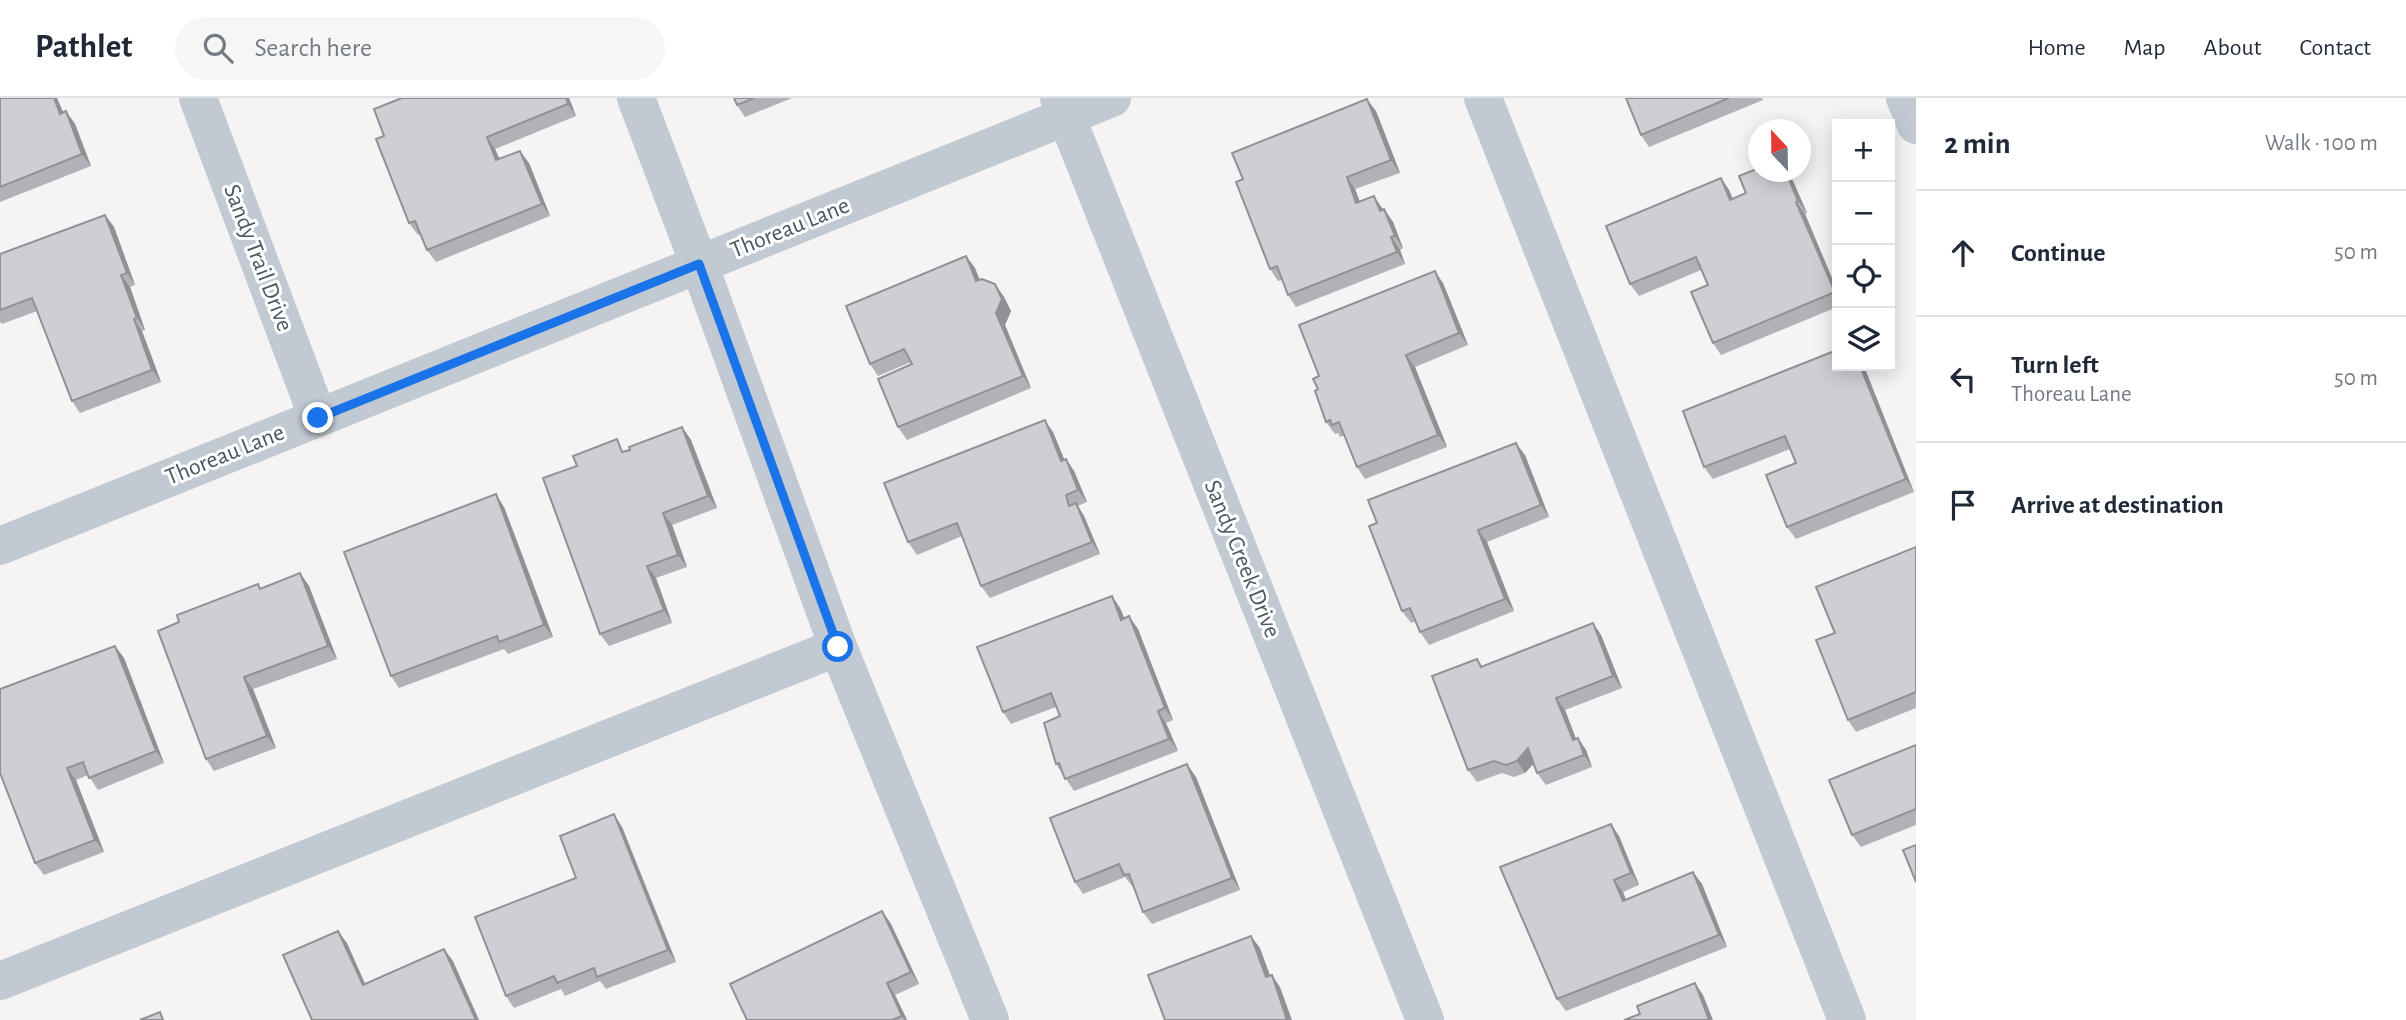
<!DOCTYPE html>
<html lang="en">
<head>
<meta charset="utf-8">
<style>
	:root { --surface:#fff; --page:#f6f6f7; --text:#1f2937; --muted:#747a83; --line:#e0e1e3 }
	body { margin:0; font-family:"Alegreya Sans",sans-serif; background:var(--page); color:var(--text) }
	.controls { position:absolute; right:21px; top:21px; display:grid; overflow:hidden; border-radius:0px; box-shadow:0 4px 18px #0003 }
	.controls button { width:63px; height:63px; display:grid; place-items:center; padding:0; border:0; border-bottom:2px solid var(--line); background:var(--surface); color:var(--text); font:35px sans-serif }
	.compass { position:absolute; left:1748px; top:21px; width:63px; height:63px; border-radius:50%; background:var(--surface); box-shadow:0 4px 18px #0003; rotate:338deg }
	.stop { position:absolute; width:21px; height:21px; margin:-16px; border:5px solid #1a73e8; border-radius:50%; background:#fff }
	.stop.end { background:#1a73e8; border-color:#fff; box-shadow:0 2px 7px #0008 }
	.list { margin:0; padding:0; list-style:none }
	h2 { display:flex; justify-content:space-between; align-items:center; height:91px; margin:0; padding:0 28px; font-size:30px }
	h2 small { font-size:23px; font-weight:400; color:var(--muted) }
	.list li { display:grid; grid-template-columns:46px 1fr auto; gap:21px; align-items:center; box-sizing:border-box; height:126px; padding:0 28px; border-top:2px solid var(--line) }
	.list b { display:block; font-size:26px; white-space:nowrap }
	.list p { margin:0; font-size:23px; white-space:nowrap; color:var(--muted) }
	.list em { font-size:23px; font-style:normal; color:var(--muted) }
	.icon { flex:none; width:38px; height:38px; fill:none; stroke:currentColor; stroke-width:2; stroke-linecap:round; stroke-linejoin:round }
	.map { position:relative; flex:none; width:1916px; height:922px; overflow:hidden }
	header { display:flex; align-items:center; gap:42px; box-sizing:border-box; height:98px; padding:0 35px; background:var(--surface); border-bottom:2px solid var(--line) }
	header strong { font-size:33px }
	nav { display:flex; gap:38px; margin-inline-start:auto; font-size:24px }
	.search { width:490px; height:63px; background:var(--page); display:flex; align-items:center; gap:18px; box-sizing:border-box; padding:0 24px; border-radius:38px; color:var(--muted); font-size:26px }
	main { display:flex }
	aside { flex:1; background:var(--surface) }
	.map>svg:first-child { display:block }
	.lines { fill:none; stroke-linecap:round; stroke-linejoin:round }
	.minor { stroke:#c1cad2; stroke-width:38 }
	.wall { fill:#b0b2b7 }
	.shaded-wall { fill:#909195 }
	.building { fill:#cdcfd5; stroke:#909195; stroke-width:2 }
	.route { stroke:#1a73e8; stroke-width:9 }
	.labels { text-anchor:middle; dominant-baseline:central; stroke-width:6; stroke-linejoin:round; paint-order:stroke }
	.street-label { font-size:24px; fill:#4a5661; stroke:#fff }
</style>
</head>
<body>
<header>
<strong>Pathlet</strong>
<div class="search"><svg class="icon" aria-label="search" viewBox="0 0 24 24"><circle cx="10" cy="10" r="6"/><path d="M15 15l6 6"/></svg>Search here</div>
<nav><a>Home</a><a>Map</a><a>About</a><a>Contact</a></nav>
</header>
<main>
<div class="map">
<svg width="1916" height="922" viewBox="0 0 1916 922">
	<rect width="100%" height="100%" fill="#f5f3f3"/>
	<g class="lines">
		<path class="minor" d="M 198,0 L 318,320
			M 1059,0 L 1425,922
			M 1483,0 L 1847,922
			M 1905,0 L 1916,27
			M 0,448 L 1112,0
			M 838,549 L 990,922
			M 0,883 L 838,549 L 699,166 L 636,0"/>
	</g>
	<path class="wall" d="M 0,0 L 57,0 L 63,14 L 75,26 L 91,68 L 0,104 Z
		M 402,0 L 569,0 L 576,18 L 495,51 L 500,61 L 529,65 L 550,118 L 436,164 L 427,152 L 421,136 L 418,137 L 409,125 L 384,38 Z
		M 734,0 L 792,0 L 745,19 L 737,7 Z
		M 1626,0 L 1762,0 L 1763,2 L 1649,49 L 1641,37 Z
		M 1376,13 L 1400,75 L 1355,91 L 1360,104 L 1383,112 L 1384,111 L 1393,124 L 1403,150 L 1400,152 L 1405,166 L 1296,209 L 1288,197 L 1282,182 L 1278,183 L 1270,171 L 1243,81 Z
		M 1759,74 L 1789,74 L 1807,115 L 1805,116 L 1837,192 L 1837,209 L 1721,257 L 1713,245 L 1708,187 L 1701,172 L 1639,198 L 1630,186 L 1721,80 L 1729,92 L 1733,101 L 1746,95 Z
		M 105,117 L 114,129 L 135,187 L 130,189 L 145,232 L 142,233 L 161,284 L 80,315 L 72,303 L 37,213 L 2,226 L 0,224 L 0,156 Z
		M 966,158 L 975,170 L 979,181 L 995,186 L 1004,199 L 1011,213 L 1005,227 L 1031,290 L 907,342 L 898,329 L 912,266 L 911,264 L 878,278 L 870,266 Z
		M 1443,185 L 1468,247 L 1415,269 L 1447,349 L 1365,381 L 1357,369 L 1345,337 L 1340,339 L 1338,335 L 1335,336 L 1326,324 L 1319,278 Z
		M 1837,252 L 1914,394 L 1796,441 L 1787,429 L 1796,365 L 1790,351 L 1713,381 L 1704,369 Z
		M 682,329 L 691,342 L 717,410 L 672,427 L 687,469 L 656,480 L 672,525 L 609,548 L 600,536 L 625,353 Z
		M 1053,334 L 1064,362 L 1066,361 L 1074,373 L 1087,404 L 1078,408 L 1084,418 L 1100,456 L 990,500 L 981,488 L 962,438 L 917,457 L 908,444 Z
		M 1525,357 L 1549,419 L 1487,444 L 1514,513 L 1429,547 L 1420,534 L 1416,523 L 1411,525 L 1402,513 Z
		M 504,409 L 553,539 L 508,556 L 504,551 L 399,590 L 391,578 Z
		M 1916,449 L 1916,610 L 1856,634 L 1848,622 L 1835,535 Z
		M 300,475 L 309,488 L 337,561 L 253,591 L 276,650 L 214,673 L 206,661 L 261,490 Z
		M 1112,498 L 1120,510 L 1124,520 L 1138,531 L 1173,622 L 1166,625 L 1178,653 L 1074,693 L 1056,666 L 1060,618 L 1056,609 L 1011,626 L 1003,614 Z
		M 1593,525 L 1601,537 L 1622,590 L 1565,612 L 1576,641 L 1578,640 L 1586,652 L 1592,669 L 1546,687 L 1537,675 L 1534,665 L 1525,675 L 1514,679 L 1502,675 L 1477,684 L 1468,672 L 1477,561 L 1482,568 Z
		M 115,548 L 124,560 L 164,665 L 98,692 L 88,677 L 76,682 L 104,754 L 44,777 L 35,765 L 0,675 Z
		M 1916,647 L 1916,727 L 1861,749 L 1852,737 Z
		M 1196,679 L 1240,792 L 1152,826 L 1143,814 L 1134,789 L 1133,789 L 1125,779 L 1083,796 L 1075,784 Z
		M 622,729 L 676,864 L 606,891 L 600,883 L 565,898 L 561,891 L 514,910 L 506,898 L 576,780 Z
		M 1619,738 L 1639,787 L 1623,794 L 1626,802 L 1693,774 L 1702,786 L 1727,849 L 1566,913 L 1557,901 Z
		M 882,813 L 891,826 L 919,886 L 895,897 L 907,922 L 747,922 Z"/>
	<path class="shaded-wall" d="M 54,0 L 57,0 L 69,28 L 60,16 Z
		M 566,0 L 569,0 L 576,18 L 568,6 Z
		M 1367,1 L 1376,13 L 1400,75 L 1391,62 Z
		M 66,13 L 75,26 L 91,68 L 82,56 Z
		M 487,39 L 495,51 L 505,75 L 496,62 Z
		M 520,53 L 529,65 L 550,118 L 542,106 Z
		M 1786,74 L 1789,74 L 1807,115 L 1798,103 Z
		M 1347,79 L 1355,91 L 1365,117 L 1356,105 Z
		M 1721,80 L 1729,92 L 1738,114 L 1730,102 Z
		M 1374,98 L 1382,110 L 1388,125 L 1380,113 Z
		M 1796,104 L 1805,116 L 1837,192 L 1837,197 Z
		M 1384,111 L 1393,124 L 1403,150 L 1395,138 Z
		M 105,117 L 114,129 L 135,187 L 127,175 Z
		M 1391,139 L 1400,152 L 1405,166 L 1397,154 Z
		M 966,158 L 975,170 L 985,195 L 976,183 Z
		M 1435,173 L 1443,185 L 1468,247 L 1459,235 Z
		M 121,177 L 130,189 L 145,232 L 137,220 Z
		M 995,186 L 1004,199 L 1011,213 L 1005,227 L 1031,290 L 1023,278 L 996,215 Z
		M 134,221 L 142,233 L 161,284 L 152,272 Z
		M 1406,257 L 1415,269 L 1447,349 L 1438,337 Z
		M 1860,268 L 1864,268 L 1914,394 L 1906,381 Z
		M 1045,322 L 1053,334 L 1070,375 L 1061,363 Z
		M 682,329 L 691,342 L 717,410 L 708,398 Z
		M 1516,345 L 1525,357 L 1549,419 L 1541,407 Z
		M 1066,361 L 1074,373 L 1087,404 L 1078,392 Z
		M 496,396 L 504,409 L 553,539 L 544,527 Z
		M 1076,405 L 1084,418 L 1100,456 L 1092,444 Z
		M 663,415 L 672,427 L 687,469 L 678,457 Z
		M 1478,432 L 1487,444 L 1514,513 L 1505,501 Z
		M 647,468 L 656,480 L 672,525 L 664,512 Z
		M 300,475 L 309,488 L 337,561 L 328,548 Z
		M 1112,498 L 1120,510 L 1130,534 L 1121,522 Z
		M 1129,518 L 1138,531 L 1173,622 L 1165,610 Z
		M 1593,525 L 1601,537 L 1622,590 L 1613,578 Z
		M 115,548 L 124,560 L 164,665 L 156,653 Z
		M 244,579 L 253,591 L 276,650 L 267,638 Z
		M 1556,600 L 1565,612 L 1581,654 L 1573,642 Z
		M 1158,613 L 1166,625 L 1178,653 L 1169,641 Z
		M 1578,640 L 1586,652 L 1592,669 L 1584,657 Z
		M 1528,650 L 1537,662 L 1525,675 L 1517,663 Z
		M 1187,666 L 1196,679 L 1240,792 L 1232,780 Z
		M 67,670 L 76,682 L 104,754 L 95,742 Z
		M 614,716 L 622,729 L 676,864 L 668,852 Z
		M 1611,726 L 1619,738 L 1639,787 L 1631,775 Z
		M 1693,774 L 1702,786 L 1727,849 L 1719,837 Z
		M 1614,782 L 1623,794 L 1631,815 L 1623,803 Z
		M 882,813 L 891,826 L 919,886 L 911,874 Z
		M 338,833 L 347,845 L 371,899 L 363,887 Z
		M 1251,838 L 1260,850 L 1275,891 L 1266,879 Z
		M 444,851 L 453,863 L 479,922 L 476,922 Z
		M 1272,877 L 1280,889 L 1292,922 L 1287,922 Z
		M 887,885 L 895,897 L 907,922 L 905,922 L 902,918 Z
		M 1695,885 L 1703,897 L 1713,922 L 1709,922 Z"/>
	<path class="building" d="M 0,0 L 54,0 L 60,16 L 66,13 L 82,56 L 0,89 Z
		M 402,0 L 566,0 L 568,6 L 487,39 L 496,62 L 520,53 L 542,106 L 427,152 L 415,123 L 409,125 L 376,41 L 384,38 L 374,11 Z
		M 734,0 L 754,0 L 737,7 Z
		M 1626,0 L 1729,0 L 1641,37 Z
		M 1367,1 L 1391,62 L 1347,79 L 1356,105 L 1374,98 L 1380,113 L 1384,111 L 1395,138 L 1391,139 L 1397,154 L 1288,197 L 1277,168 L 1270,171 L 1236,84 L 1243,81 L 1232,55 Z
		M 1759,70 L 1759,74 L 1786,74 L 1798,103 L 1796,104 L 1835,194 L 1713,245 L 1691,194 L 1708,187 L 1696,159 L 1630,186 L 1606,128 L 1721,80 L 1730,102 L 1746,95 L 1739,78 Z
		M 105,117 L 127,175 L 121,177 L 137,220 L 134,221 L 152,272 L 72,303 L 32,200 L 0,212 L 0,156 Z
		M 966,158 L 976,183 L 982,181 L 995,186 L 1002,201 L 996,215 L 1023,278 L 898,329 L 878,281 L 912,266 L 904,251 L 870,266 L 846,208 Z
		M 1435,173 L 1459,235 L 1406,257 L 1438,337 L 1357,369 L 1339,324 L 1332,327 L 1330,322 L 1326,324 L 1315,293 L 1318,291 L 1313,281 L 1319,278 L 1299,227 Z
		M 1837,252 L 1837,268 L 1860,268 L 1906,381 L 1787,429 L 1766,377 L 1796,365 L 1785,338 L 1704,369 L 1683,313 Z
		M 1045,322 L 1061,363 L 1066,361 L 1078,392 L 1066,397 L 1069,408 L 1076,405 L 1092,444 L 981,488 L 957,425 L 908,444 L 884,385 Z
		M 682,329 L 708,398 L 663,415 L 678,457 L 647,468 L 664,512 L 600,536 L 543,380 L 577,368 L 573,358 L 617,341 L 622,354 L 630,352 L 629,349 Z
		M 1516,345 L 1541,407 L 1478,432 L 1505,501 L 1420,534 L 1410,510 L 1402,513 L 1369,428 L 1377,425 L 1368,402 Z
		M 496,396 L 544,527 L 499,544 L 497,538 L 391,578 L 344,454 Z
		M 1916,449 L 1916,594 L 1848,622 L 1816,542 L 1835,535 L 1816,489 Z
		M 300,475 L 328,548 L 244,579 L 267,638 L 206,661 L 158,533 L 179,524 L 177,517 L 258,486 L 260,491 Z
		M 1112,498 L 1121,522 L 1129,518 L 1165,610 L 1158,613 L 1169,641 L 1065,681 L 1059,665 L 1056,666 L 1044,625 L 1060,618 L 1051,595 L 1003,614 L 977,549 Z
		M 1593,525 L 1613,578 L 1556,600 L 1573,642 L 1578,640 L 1584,657 L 1537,675 L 1528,650 L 1517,663 L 1506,667 L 1494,663 L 1468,672 L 1432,578 L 1477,561 L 1481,569 Z
		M 115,548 L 156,653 L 89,680 L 83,664 L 67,670 L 95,742 L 35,765 L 0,675 L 0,591 Z
		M 1916,647 L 1916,711 L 1852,737 L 1829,682 Z
		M 1187,666 L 1232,780 L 1143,814 L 1129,776 L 1124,777 L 1119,766 L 1075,784 L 1050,720 Z
		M 614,716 L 668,852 L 597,879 L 594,870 L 557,885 L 554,878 L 506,898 L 475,819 L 576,780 L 560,738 Z
		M 1611,726 L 1631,775 L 1614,782 L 1623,803 L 1693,774 L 1719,837 L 1557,901 L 1500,769 Z
		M 1916,747 L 1916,784 L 1903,752 Z
		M 882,813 L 911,874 L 887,885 L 902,918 L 892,922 L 747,922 L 730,886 Z
		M 338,833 L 363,887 L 444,851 L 476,922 L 312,922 L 283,857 Z
		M 1251,838 L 1266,879 L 1272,877 L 1287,922 L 1165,922 L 1148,877 Z
		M 1695,885 L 1709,922 L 1624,922 L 1640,916 L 1637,908 Z
		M 160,914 L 163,922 L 140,922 Z"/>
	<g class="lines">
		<path class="route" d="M 318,320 L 699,166 L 838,549"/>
	</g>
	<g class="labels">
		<g class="street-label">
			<text transform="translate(790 130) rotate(-22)">Thoreau Lane</text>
			<text transform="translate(258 160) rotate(69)">Sandy Trail Drive</text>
			<text transform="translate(225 357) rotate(-22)">Thoreau Lane</text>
			<text transform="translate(1242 461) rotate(68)">Sandy Creek Drive</text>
		</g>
	</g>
</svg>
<div class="controls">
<button>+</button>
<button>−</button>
<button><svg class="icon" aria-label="locate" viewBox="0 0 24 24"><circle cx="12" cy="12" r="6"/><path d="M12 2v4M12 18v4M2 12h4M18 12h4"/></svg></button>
<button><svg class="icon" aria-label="layers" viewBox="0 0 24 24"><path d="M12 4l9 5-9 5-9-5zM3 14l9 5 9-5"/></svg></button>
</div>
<svg class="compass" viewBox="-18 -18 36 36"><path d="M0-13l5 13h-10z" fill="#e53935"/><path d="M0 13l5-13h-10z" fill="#747a83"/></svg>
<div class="stop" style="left:838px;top:549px"></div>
<div class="stop end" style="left:318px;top:320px"></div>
</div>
<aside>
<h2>2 min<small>Walk · 100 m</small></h2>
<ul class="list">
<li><svg class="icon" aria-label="ahead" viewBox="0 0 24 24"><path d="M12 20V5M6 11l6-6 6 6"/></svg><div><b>Continue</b></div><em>50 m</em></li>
<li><svg class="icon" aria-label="left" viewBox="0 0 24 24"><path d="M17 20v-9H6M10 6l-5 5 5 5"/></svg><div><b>Turn left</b><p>Thoreau Lane</p></div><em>50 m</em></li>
<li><svg class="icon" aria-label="arrive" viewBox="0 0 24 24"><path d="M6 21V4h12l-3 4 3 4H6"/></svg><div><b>Arrive at destination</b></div></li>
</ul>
</aside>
</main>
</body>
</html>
